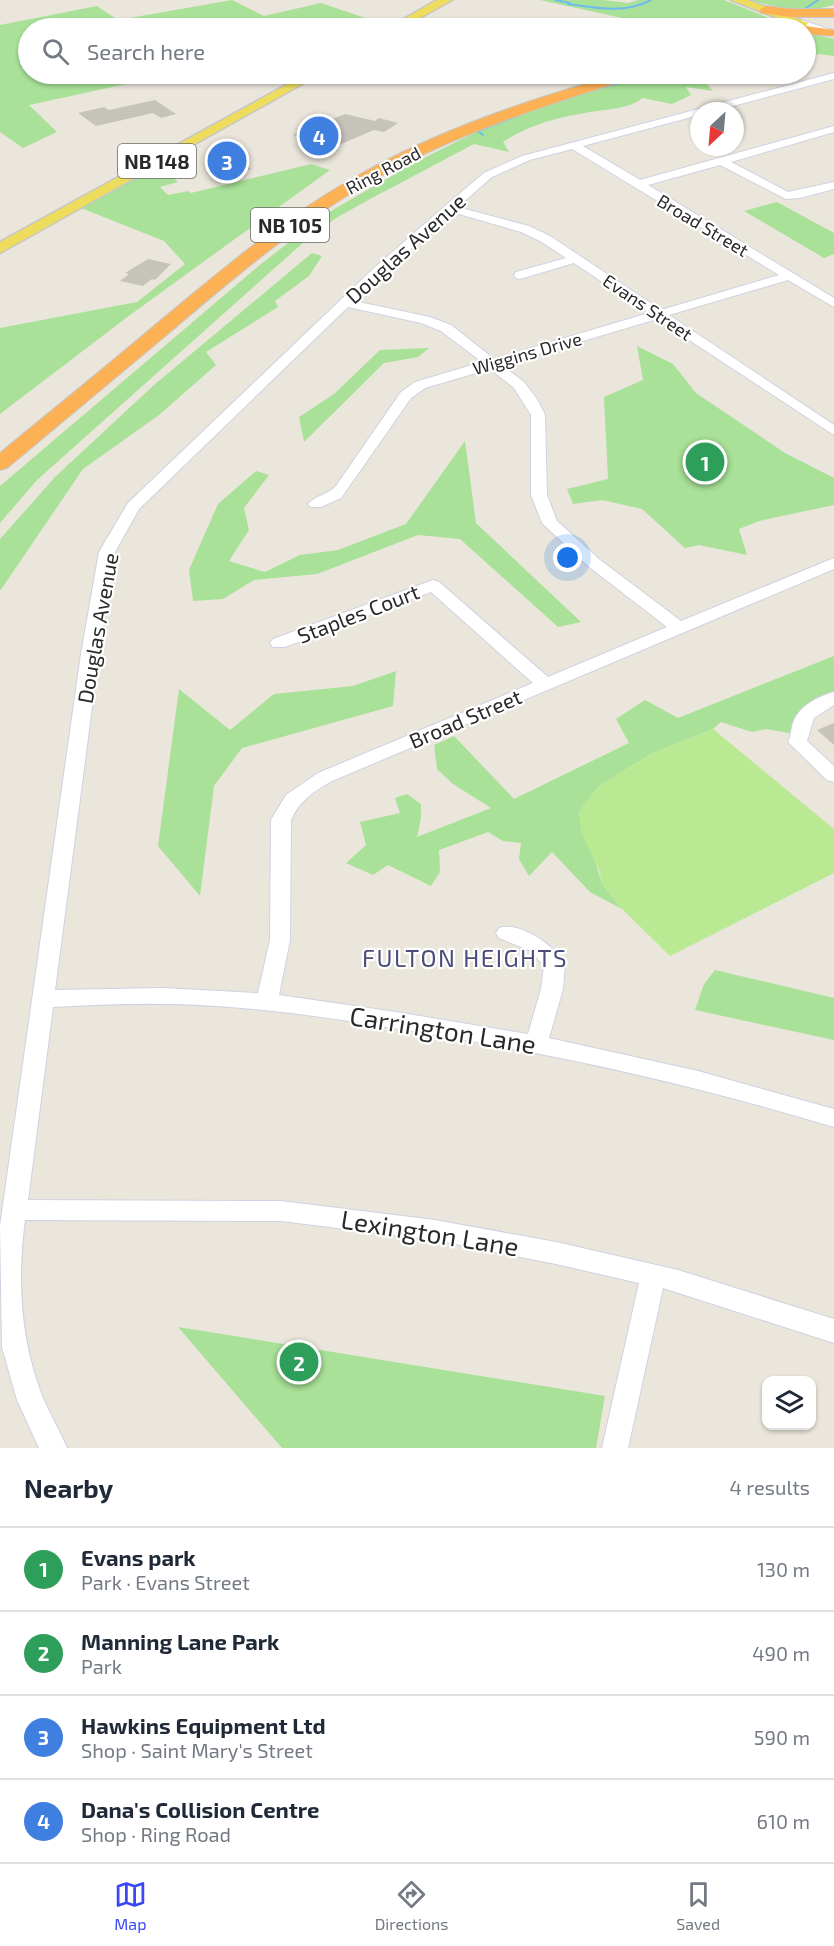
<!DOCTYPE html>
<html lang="en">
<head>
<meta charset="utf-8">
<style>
	:root { --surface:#fff; --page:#f2f2f3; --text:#1f2937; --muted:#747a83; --line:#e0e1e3; --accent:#3b48f7 }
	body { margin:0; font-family:"Exo 2",sans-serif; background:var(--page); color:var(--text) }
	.controls { position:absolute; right:18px; bottom:18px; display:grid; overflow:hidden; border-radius:12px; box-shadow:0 2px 4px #0004 }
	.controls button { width:54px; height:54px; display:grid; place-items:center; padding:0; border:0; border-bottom:2px solid var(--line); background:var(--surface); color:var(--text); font:30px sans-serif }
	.compass { position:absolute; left:690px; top:102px; width:54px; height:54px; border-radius:50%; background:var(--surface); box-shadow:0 2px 4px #0004; rotate:206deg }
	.you { position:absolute; left:568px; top:558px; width:21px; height:21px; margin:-15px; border:4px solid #fff; border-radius:50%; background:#1a73e8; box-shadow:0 0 0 9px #1a73e833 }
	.badge { display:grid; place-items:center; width:39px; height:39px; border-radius:50%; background:var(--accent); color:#fff; font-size:20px; font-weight:700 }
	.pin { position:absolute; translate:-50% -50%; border:3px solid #fff; box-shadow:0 2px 6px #0006 }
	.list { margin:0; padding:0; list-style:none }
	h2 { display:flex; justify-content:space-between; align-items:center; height:78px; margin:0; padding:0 24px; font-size:26px }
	h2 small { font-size:20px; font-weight:400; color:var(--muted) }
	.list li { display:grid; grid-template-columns:39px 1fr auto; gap:18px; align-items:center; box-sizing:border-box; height:84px; padding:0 24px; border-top:2px solid var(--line) }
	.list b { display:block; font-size:22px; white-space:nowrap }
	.list p { margin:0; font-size:20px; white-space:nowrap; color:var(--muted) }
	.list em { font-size:20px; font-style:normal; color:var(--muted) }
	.icon { flex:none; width:33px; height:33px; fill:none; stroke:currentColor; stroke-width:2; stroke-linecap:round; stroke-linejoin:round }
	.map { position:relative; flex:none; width:834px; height:1448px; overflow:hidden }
	.search { position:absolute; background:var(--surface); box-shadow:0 2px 4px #0004; left:18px; right:18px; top:18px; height:66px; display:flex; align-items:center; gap:15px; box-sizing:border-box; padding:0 21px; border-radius:33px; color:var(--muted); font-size:22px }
	.sheet { height:414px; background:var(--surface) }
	nav { display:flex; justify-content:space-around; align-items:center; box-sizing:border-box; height:84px; border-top:2px solid var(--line); background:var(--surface); font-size:16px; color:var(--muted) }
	nav a { display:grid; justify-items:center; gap:3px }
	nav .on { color:var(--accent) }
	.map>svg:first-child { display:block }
	.green { fill:#a8e197 }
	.pitch { fill:#bae993 }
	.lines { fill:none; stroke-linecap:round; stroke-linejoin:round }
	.stream { stroke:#6ebced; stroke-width:2 }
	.building { fill:#c6c3ba }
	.minor-casing { stroke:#d0d1e2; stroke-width:2 }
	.major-casing { stroke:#c7c7c7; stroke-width:3 }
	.highway-casing { stroke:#c7c7c7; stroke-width:2 }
	.minor { fill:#fff; fill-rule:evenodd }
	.major { fill:#eedd5c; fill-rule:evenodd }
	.highway { fill:#fcb155; fill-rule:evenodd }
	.labels { text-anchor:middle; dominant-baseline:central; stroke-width:4.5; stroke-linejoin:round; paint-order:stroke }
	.far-street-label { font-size:18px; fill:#292929; stroke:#fff }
	.shield { fill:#fff; stroke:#696969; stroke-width:1.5 }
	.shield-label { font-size:20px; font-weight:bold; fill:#292929 }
	.street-label { font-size:21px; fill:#292929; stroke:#fff }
	.quarter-label { font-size:24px; letter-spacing:1.5px; fill:#4a4d79; stroke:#fff }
	.near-street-label { font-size:26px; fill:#292929; stroke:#fff }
</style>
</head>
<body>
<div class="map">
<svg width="834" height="1448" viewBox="0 0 834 1448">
	<rect width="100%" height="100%" fill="#ebe6db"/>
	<path class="green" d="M 232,0 L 264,16 L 321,3 L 389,26 L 385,28 L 28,28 L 28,74 L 143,74 L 128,77 L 131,83 L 29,105 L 57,132 L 23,148 L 0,132 L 0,25 L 97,6 L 118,20 Z
		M 540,0 L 603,0 L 628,3 L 638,0 L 724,0 L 774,20 L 771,24 L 761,28 L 651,28 L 654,25 Z
		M 751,0 L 834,0 L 834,5 C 804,13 780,9 751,0 Z
		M 806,33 L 834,39 L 834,56 L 819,54 L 806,56 Z
		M 652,74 L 737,74 L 706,83 L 713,91 L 686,87 L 691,95 L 672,104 L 643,98 C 628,109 609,109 590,112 C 560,117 527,125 503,142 L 509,152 L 474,144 L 372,198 L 336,218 L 305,241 L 37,480 L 0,523 L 0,486 L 261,264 L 324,215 L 414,163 L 474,133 L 545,104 Z
		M 157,161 L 178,182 L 160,187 L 168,195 L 188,191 L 191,193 L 311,164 L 330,170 L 130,315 L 0,414 L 0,328 L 137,302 L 185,264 L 164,241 L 76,206 Z
		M 777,202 L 834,233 L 834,254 L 824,258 L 744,211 Z
		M 312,253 L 322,256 L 309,276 L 275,301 L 278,307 L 206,352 L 216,365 L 159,415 L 83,469 L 0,591 L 0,539 L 56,476 L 154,385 Z
		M 637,346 L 673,364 L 696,393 L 785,453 L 834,478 L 834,505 L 759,521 L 739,529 L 747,555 L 699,545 L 685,548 L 642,509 L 602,500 L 573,504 L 567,489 L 608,479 L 604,397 L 643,380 Z
		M 429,348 L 418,357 L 384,363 L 304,442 L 299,417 L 334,394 L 380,350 Z
		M 465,441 L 476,523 L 581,622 L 558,627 L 460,539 L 418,535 L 317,574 L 254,580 L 223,599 L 193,601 L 189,570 L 218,504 L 256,471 L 269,475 L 244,508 L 249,530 L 229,561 L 265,572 L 300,555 L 338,550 L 406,524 Z
		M 834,656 L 834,698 L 821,704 L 801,735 L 766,729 L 752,732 L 721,722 L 713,729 L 651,754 L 599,786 L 579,812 L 602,883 L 622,909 L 590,892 L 552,852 L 529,876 L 519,859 L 521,843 L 503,841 L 488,832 L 439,850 L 440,872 L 431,886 L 388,865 L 373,875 L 346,863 L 366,845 L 360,822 L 400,813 L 395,798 L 407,794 L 421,804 L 421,818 L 417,837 L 491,808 L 453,784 L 437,769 L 434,745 L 454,736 L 514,799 L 629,743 L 616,719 L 645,700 L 678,718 Z
		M 396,671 L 393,706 L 242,748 L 214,786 L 200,896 L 158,846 L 179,689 L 230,730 L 274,694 L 353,686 Z
		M 715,970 L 834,998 L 834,1040 L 695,1010 L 704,984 Z
		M 178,1327 L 605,1396 L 596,1448 L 282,1448 Z"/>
	<path class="pitch" d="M 713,729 L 834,829 L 834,873 L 670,956 L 622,909 L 602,883 L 599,870 L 581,832 L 579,812 L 599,786 L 651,754 Z"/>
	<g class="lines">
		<path class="stream" d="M 555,0 L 570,3
			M 568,4 C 597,8 624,14 651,0
			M 806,8 L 818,0
			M 757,26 L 767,22
			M 593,90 L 652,74
			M 483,135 L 478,131 L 517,116"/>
	</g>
	<path class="building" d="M 155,100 L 176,114 L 161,118 L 153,113 L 96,126 L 78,113 L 104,107 L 109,110 Z
		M 345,114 L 375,121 L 379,118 L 398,123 L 384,132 L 374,130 L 334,147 L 293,135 Z
		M 232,154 L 251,169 L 228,174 L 209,158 Z
		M 148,259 L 171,264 L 155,280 L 152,279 L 143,286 L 120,281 L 129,274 L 125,273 Z
		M 834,723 L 834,745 L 817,730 Z"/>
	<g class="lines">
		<defs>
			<path id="minor" d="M 802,20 L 834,31 L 834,37 L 799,25 L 799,21 Z
				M 834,73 L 834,79 L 714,111 L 699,111 L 699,115 L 583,146 L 640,180 L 834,126 L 834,132 L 731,162 L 788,192 L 834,182 L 834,189 L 800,198 L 786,199 L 720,165 L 648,185 L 834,298 L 834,307 L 788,280 L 669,315 L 834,425 L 834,435 L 657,319 L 502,365 L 524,382 L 537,399 L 545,415 L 547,495 L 557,521 L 600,560 L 681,621 L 834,558 L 834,569 L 332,781 C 314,791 299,801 291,820 L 290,940 L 279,995 L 396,1012 L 528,1034 L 541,989 L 544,966 L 531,951 L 499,938 L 496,933 L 499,928 C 520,921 555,946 565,964 L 563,989 L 549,1038 L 698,1071 L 834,1109 L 834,1127 C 709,1089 583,1060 454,1038 C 375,1025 296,1011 216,1006 C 162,1002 107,1004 53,1007 L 28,1200 L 281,1201 L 435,1220 L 556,1242 L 678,1270 L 834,1319 L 834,1343 L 663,1288 L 628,1448 L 602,1448 L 639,1283 L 556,1264 L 435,1240 L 281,1221 L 25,1220 C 17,1281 20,1340 43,1398 C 50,1415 60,1431 67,1448 L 39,1448 L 17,1400 L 2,1347 L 0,1226 L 81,654 L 99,552 L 128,503 L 373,269 L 445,206 L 484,173 L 522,156 ZM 572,149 L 779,275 L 661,310 L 550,236 L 529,226 L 458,207 L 492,177 L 530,160 ZM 452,212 L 521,232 L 542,242 L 566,258 L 516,272 L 514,275 L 516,278 L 520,279 L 574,263 L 649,313 L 494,359 L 451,325 L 430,317 L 354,301 ZM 348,307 L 421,323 L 441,331 L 482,362 L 415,382 L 401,392 L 336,486 C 328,495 316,495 308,504 L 311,507 L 321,507 L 341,498 L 411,398 L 425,388 L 490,369 L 514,388 L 531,415 L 531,495 L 542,523 L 588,566 L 667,627 L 548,677 L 439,582 L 433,580 L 273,639 L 270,643 L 273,647 L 285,647 L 431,592 L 533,683 L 318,773 L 286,795 L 271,820 L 270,940 L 258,993 L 163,988 L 55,990 L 99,654 L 115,552 L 139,509 Z
				M 834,692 L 834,705 L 814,718 L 807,741 L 834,766 L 834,782 L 827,780 L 788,742 C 791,736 791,729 793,723 C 799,706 817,697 834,692 Z"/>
			<path id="major" d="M 437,0 L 452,0 L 402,28 L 388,28 Z
				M 731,0 L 748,0 L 808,23 L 806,26 L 798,26 Z
				M 306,74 L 320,74 L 0,253 L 0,242 Z"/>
			<path id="highway" d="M 766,6 L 791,9 L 833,9 L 834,17 L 791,17 L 761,13 L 759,10 Z
				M 806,26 L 834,30 L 834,36 L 806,34 L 806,28 L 800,28 Z
				M 618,74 L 638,74 L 636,77 C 545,105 454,134 370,182 C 295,225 230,281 164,337 C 112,381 59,424 7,468 L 0,470 L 0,453 C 51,411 103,369 154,326 C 220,271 285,216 359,175 C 440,129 529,100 618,74 Z"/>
		</defs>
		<use href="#minor" class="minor-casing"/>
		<use href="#major" class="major-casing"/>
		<use href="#highway" class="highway-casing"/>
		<use href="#minor" class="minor"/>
		<use href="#major" class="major"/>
		<use href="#highway" class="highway"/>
	</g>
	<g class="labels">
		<g class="far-street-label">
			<text transform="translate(383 170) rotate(-28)">Ring Road</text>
			<text transform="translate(703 225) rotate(31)">Broad Street</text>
			<text transform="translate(648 307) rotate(34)">Evans Street</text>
			<text transform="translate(527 353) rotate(-16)">Wiggins Drive</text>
		</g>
		<g class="shield">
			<rect x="118" y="144" width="78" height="34" rx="4.5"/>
			<rect x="251" y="208" width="78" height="34" rx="4.5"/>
		</g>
		<g class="shield-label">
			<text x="157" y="161">NB 148</text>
			<text x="290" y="225">NB 105</text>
		</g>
		<g class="street-label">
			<text transform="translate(405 248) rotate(-42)">Douglas Avenue</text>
			<text transform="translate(358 613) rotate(-21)">Staples Court</text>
			<text transform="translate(97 628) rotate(-80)">Douglas Avenue</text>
			<text transform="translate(465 718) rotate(-23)">Broad Street</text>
		</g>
		<g class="quarter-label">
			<text x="465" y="957">FULTON HEIGHTS</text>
		</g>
		<g class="near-street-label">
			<text transform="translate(443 1029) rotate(9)">Carrington Lane</text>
			<text transform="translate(430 1232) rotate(9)">Lexington Lane</text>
		</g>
	</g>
</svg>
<div class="controls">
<button><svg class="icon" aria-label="layers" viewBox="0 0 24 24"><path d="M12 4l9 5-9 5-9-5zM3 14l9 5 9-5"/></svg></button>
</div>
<svg class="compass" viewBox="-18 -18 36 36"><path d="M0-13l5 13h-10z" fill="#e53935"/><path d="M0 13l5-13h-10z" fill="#747a83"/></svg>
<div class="you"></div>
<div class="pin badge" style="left:705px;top:462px;background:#2e9e5b">1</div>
<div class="pin badge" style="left:299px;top:1362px;background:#2e9e5b">2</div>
<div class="pin badge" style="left:227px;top:161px;background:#3f7fe0">3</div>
<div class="pin badge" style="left:319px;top:136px;background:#3f7fe0">4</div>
<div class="search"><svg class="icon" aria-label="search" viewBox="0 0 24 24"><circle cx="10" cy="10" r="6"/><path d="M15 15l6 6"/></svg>Search here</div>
</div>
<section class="sheet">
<h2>Nearby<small>4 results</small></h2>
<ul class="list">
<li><span class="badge" style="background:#2e9e5b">1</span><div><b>Evans park</b><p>Park · Evans Street</p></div><em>130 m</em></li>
<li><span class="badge" style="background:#2e9e5b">2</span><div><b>Manning Lane Park</b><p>Park</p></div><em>490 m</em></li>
<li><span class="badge" style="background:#3f7fe0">3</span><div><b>Hawkins Equipment Ltd</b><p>Shop · Saint Mary's Street</p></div><em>590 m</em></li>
<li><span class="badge" style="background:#3f7fe0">4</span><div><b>Dana's Collision Centre</b><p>Shop · Ring Road</p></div><em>610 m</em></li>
</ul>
</section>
<nav>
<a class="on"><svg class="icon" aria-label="map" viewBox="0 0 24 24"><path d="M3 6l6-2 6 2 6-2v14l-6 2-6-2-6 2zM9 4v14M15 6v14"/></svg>Map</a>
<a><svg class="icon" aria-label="directions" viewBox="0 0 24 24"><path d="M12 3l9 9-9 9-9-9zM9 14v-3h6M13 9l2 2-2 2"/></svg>Directions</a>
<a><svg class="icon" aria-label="saved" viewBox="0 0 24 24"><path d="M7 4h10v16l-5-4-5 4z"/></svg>Saved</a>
</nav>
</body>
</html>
